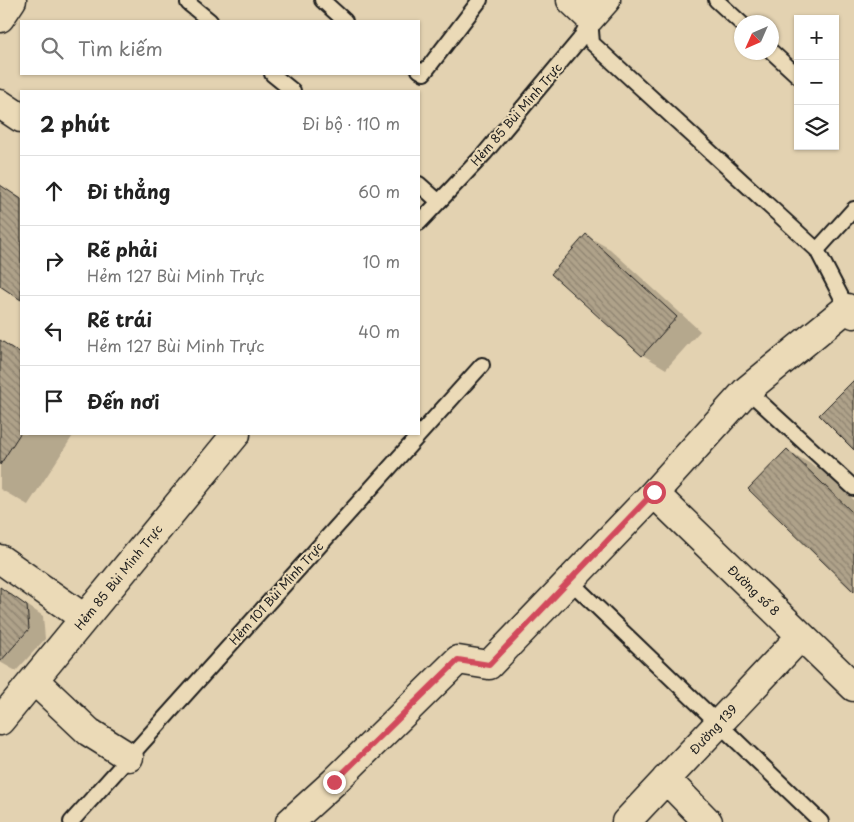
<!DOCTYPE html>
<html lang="vi">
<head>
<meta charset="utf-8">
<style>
	:root { --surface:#fff; --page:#f6f6f6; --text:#222; --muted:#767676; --line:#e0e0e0 }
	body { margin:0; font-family:"Playpen Sans",sans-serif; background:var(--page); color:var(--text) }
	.controls { position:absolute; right:15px; top:15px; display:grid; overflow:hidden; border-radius:0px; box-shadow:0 1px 4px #0004 }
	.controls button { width:45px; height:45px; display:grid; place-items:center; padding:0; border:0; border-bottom:1px solid var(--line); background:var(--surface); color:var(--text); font:25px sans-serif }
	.compass { position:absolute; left:734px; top:15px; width:45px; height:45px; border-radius:50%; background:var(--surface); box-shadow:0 1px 4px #0004; rotate:225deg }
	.stop { position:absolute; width:15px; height:15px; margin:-11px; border:4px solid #d1495b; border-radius:50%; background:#fff }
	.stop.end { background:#d1495b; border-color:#fff; box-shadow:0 1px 5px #0008 }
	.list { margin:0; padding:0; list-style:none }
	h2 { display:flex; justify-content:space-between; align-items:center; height:65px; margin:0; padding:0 20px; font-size:21px }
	h2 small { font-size:16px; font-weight:400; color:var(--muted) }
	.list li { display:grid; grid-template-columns:32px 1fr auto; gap:15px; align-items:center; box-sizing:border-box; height:70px; padding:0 20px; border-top:1px solid var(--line) }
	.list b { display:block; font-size:19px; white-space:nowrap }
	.list p { margin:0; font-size:16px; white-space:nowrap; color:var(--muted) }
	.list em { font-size:16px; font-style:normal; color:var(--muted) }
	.icon { flex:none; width:28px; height:28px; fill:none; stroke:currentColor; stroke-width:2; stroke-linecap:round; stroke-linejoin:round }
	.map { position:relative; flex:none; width:854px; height:822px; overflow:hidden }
	.search { position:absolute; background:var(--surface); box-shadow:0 1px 4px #0004; left:20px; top:20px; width:400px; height:55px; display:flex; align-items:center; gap:12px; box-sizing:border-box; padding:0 18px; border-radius:0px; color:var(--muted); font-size:19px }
	.panel { position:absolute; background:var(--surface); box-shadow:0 1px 4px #0004; left:20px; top:90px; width:400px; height:345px; border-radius:0px }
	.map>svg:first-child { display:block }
	.shadow { fill:#0003 }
	.building { fill:url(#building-back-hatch); stroke:#1c1c1c }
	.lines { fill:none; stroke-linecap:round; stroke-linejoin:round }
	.lane-casing { stroke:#1c1c1c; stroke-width:18 }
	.street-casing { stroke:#1c1c1c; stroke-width:31 }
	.lane { stroke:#ebdab7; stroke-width:14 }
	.street { stroke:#ebdab7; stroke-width:28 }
	.route { stroke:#d1495b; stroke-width:6 }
	.labels { text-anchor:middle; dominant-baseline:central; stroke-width:4; stroke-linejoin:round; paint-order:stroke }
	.street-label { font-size:12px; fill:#1c1c1c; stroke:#ebdab7 }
</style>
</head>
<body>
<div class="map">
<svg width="854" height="822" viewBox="0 0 854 822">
	<defs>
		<pattern id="building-back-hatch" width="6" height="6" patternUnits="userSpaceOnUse" patternTransform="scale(1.25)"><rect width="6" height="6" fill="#afa28a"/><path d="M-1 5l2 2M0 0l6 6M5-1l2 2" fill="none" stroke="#8e8370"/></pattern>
	</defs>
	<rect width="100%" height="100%" fill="#e3d2b1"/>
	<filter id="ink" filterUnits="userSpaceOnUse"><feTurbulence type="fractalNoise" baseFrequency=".02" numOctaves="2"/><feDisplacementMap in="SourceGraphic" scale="10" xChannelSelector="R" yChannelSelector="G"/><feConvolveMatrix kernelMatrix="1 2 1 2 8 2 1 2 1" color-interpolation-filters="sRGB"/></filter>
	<g filter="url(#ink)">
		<path class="shadow" d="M 0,186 L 21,198 L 21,299 L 0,285 Z
			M 587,236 L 610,249 L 700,331 L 666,369 L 643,355 Z
			M 0,341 L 21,354 L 21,434 L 74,434 L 28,505 L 0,489 Z
			M 787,450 L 826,473 L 854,500 L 854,591 Z
			M 0,587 L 43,616 L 45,639 L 16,671 L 0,662 Z"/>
		<path class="building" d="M 0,185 L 21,199 L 21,300 L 0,286 Z
			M 586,234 L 677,317 L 642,356 L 551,274 Z
			M 0,340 L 21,354 L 21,432 L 0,465 Z
			M 854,380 L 854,450 L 819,415 Z
			M 787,449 L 854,514 L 854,592 L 748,489 Z
			M 0,587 L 27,606 L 29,629 L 0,662 Z"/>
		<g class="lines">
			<defs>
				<path id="lane" d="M 322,0 L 345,21
					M 716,0 L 742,24
					M 188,3 L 210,21
					M 590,18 L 592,43 L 817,250 L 847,308
					M 772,52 L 798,76
					M 419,70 L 424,73 L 480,0
					M 272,74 L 293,91
					M 419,184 L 438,201
					M 419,223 L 485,153 L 580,39 L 590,19
					M 817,250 L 854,209
					M 747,390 L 854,488
					M 570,581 L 821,822
					M 71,822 L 482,365"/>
				<path id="street" d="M 571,0 L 590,18 L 606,0
					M 0,18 L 12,0
					M 0,104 L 21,118
					M 654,493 L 854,687
					M 0,559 L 84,618
					M 34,680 L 89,732 L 129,757
					M 0,721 L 236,434
					M 666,779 L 708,822
					M 290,822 L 334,782 L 458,660 L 489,665 L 654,493 L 747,390 L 847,308 L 854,314
					M 626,822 L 801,636"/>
			</defs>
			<use href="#lane" class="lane-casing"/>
			<use href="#street" class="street-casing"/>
			<use href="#lane" class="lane"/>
			<use href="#street" class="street"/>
		</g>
	</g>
	<g class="lines" filter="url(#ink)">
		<path class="route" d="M 334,782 L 458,660 L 489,665 L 654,492"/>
	</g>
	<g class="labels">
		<g class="street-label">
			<text transform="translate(516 114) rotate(-49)">Hẻm 85 Bùi Minh Trực</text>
			<text transform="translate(118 577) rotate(-51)">Hẻm 85 Bùi Minh Trực</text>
			<text transform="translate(754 590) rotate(44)">Đường số 8</text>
			<text transform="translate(276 593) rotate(-48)">Hẻm 101 Bùi Minh Trực</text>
			<text transform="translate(713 729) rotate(-47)">Đường 139</text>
		</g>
	</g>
</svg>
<div class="controls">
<button>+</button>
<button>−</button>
<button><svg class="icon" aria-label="layers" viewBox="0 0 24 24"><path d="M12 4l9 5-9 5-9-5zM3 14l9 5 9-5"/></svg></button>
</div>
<svg class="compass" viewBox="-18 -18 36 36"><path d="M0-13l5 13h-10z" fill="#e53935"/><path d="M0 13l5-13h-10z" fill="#767676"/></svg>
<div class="stop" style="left:654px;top:492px"></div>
<div class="stop end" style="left:334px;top:782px"></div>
<div class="search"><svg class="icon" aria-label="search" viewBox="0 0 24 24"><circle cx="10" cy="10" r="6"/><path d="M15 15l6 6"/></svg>Tìm kiếm</div>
<section class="panel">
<h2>2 phút<small>Đi bộ · 110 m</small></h2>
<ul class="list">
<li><svg class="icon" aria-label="ahead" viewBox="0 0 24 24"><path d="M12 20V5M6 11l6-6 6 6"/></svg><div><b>Đi thẳng</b></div><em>60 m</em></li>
<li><svg class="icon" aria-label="right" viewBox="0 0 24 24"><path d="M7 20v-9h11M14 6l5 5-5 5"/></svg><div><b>Rẽ phải</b><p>Hẻm 127 Bùi Minh Trực</p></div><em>10 m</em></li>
<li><svg class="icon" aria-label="left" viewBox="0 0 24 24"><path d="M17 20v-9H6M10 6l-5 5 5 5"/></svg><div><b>Rẽ trái</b><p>Hẻm 127 Bùi Minh Trực</p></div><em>40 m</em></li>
<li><svg class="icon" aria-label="arrive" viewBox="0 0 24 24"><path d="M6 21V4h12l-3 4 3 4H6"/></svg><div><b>Đến nơi</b></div></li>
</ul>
</section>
</div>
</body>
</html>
